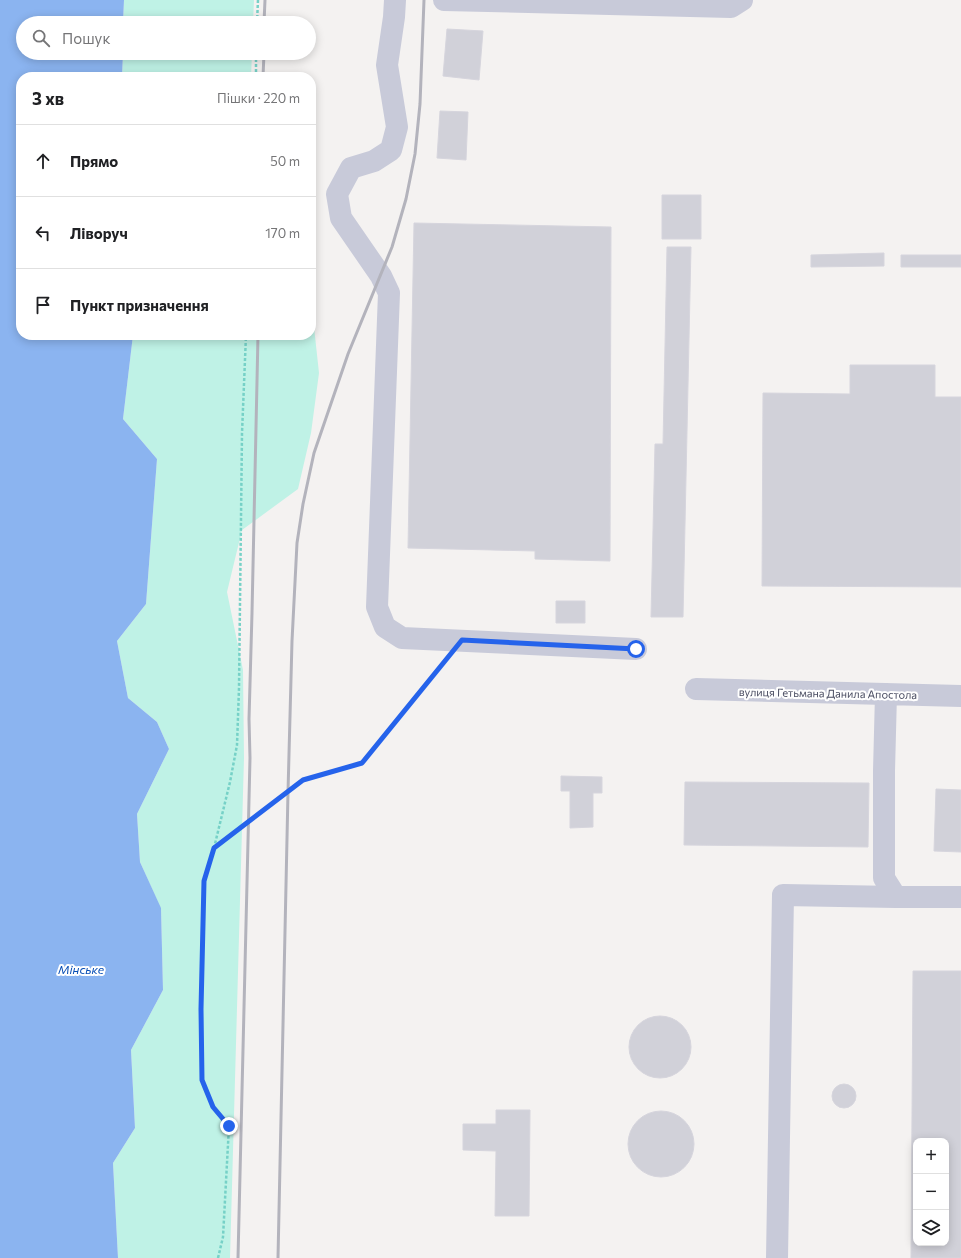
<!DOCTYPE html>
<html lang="uk">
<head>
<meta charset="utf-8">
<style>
	:root { --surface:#fff; --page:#f2f2f2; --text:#202124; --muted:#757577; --line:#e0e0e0 }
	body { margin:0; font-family:Commissioner,sans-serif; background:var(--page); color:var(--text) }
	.controls { position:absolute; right:12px; bottom:12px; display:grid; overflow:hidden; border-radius:8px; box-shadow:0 2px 10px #0003 }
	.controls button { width:36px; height:36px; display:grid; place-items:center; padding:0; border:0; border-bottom:1px solid var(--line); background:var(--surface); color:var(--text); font:20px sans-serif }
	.stop { position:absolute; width:12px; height:12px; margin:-9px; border:3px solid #2563eb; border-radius:50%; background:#fff }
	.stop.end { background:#2563eb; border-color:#fff; box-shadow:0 1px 4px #0008 }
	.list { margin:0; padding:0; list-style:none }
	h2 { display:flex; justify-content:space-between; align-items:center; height:52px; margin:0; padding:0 16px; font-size:17px }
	h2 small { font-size:13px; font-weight:400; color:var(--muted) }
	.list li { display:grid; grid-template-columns:26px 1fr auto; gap:12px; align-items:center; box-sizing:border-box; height:72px; padding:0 16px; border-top:1px solid var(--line) }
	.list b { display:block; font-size:15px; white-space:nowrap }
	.list em { font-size:13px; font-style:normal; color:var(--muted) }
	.icon { flex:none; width:22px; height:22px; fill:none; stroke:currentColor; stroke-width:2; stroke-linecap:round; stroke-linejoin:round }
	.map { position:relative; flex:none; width:961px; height:1258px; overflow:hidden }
	.search { position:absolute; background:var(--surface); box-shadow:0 2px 10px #0003; left:16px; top:16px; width:300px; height:44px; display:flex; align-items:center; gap:10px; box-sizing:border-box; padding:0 14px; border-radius:22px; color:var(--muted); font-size:15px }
	.panel { position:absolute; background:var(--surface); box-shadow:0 2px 10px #0003; left:16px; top:72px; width:300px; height:268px; border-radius:16px }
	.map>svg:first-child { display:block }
	.green { fill:#bff2e6 }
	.water { fill:#8bb4f0 }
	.building { fill:#d1d1d9; stroke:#d6d5dd; fill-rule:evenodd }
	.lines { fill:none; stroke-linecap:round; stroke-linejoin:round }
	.path { stroke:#76d1c7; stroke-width:2.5; stroke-dasharray:3 2; stroke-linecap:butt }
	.minor { stroke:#c8cad9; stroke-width:22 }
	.rail { stroke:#b3b3bc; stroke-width:3 }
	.route { stroke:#2563eb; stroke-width:5 }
	.labels { text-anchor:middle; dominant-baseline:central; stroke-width:4; stroke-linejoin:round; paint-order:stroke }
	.street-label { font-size:11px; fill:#484b60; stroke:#fff }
	.water-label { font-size:12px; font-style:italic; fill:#074db4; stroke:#fff }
</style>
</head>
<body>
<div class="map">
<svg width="961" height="1258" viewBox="0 0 961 1258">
	<rect width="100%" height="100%" fill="#f4f2f1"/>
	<path class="green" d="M 124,0 L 254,0 L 253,23 L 123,23 Z
		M 123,53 L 252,53 L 251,77 L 122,77 Z
		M 311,324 L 314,327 L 319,373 L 311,433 L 298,489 L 242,530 L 227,592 L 243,670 L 244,758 L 230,1258 L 118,1258 L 113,1163 L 135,1128 L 131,1050 L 163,990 L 161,909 L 140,862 L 137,814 L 169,749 L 157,722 L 128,698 L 117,641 L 146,604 L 157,459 L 123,419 L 133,335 L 311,335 Z"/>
	<path class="water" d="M 0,0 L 124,0 L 123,23 L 23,23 L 23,53 L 123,53 L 122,77 L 21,77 L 21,335 L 133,335 L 123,419 L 157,459 L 146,604 L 117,641 L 128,698 L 157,722 L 169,749 L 137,814 L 140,862 L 161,908 L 163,990 L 131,1050 L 135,1128 L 113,1163 L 118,1258 L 0,1258 Z"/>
	<path class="building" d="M 447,29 L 483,31 L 479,80 L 443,76 Z
		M 440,111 L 468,112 L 466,160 L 437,158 Z
		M 662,195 L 701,195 L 701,239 L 662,239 Z
		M 414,223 L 611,227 L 610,561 L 535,559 L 535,551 L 408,548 Z
		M 667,247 L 691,247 L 683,617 L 651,617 L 655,444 L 663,444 Z
		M 884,253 L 884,266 L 811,267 L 811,255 Z
		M 901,255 L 961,255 L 961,267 L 901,267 Z
		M 850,365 L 935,365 L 935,397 L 961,397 L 961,587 L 762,586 L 763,393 L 850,394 Z
		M 556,601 L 585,601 L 585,623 L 556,623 Z
		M 561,776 L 602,777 L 602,793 L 593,793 L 593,827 L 570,828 L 570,791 L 561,791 Z
		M 685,782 L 869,783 L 868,847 L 684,845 Z
		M 936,789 L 961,790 L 961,852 L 934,851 Z
		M 913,971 L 961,971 L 961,1258 L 911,1258 ZM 916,1141 L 946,1141 L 946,1243 L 916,1243 Z
		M629 1047a31 31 0 1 1 62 0a31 31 0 1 1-62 0Z
		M832 1096a12 12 0 1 1 24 0a12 12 0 1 1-24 0Z
		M 496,1110 L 530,1110 L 529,1216 L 495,1216 L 496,1151 L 463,1150 L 463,1124 L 496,1124 Z
		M628 1144a33 33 0 1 1 66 0a33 33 0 1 1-66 0Z"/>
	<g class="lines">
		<path class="path" d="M 257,23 L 258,0
			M 256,77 L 256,53
			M 214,847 L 303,780 L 362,763 L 443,664
			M 218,1258 L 223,1237 L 229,1126 L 213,1107 L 202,1080 L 201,1009 L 204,881 L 214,848 L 230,782 L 237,745 L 239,688 L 242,433 L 246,335"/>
		<path class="minor" d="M 395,0 L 394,17 L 387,65 L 397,127 L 391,150 L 374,161 L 351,168 L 337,194 L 341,218 L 381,276 L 389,293 L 377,607 L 385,627 L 402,638 L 636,649
			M 444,0 L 731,7 L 742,0
			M 696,689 L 961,696
			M 886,694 L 884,771 L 884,878 L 896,897 L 961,897
			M 777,1258 L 783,895 L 896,897"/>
		<path class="rail" d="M 264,23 L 265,0
			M 263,77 L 264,53
			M 238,1258 L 250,758 L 249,719 L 252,613 L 258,335
			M 278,1258 L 288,792 L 292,641 L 297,543 L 303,504 L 314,453 L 348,354 L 392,247 L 406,199 L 415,154 L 420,104 L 424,0"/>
	</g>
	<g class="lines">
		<path class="route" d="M 229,1126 L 213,1107 L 202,1080 L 201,1009 L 204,881 L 214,848 L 303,780 L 362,763 L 462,640 L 636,649"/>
	</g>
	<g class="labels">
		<g class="street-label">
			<text transform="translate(828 693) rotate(1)">вулиця Гетьмана Данила Апостола</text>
		</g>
		<g class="water-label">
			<text x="81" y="969">Мінське</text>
		</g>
	</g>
</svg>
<div class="controls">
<button>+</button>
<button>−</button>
<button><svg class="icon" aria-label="layers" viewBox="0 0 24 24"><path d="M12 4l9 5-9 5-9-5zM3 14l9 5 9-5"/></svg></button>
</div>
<div class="stop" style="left:636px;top:649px"></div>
<div class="stop end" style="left:229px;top:1126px"></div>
<div class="search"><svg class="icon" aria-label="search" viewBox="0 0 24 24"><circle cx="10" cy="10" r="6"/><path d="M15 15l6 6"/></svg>Пошук</div>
<section class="panel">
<h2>3 хв<small>Пішки · 220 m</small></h2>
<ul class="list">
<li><svg class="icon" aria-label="ahead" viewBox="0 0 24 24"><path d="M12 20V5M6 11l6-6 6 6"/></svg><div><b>Прямо</b></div><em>50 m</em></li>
<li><svg class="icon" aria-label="left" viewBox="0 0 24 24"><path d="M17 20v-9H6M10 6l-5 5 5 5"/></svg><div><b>Ліворуч</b></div><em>170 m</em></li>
<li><svg class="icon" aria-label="arrive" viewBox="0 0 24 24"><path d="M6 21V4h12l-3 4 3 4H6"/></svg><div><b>Пункт призначення</b></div></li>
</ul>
</section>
</div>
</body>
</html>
